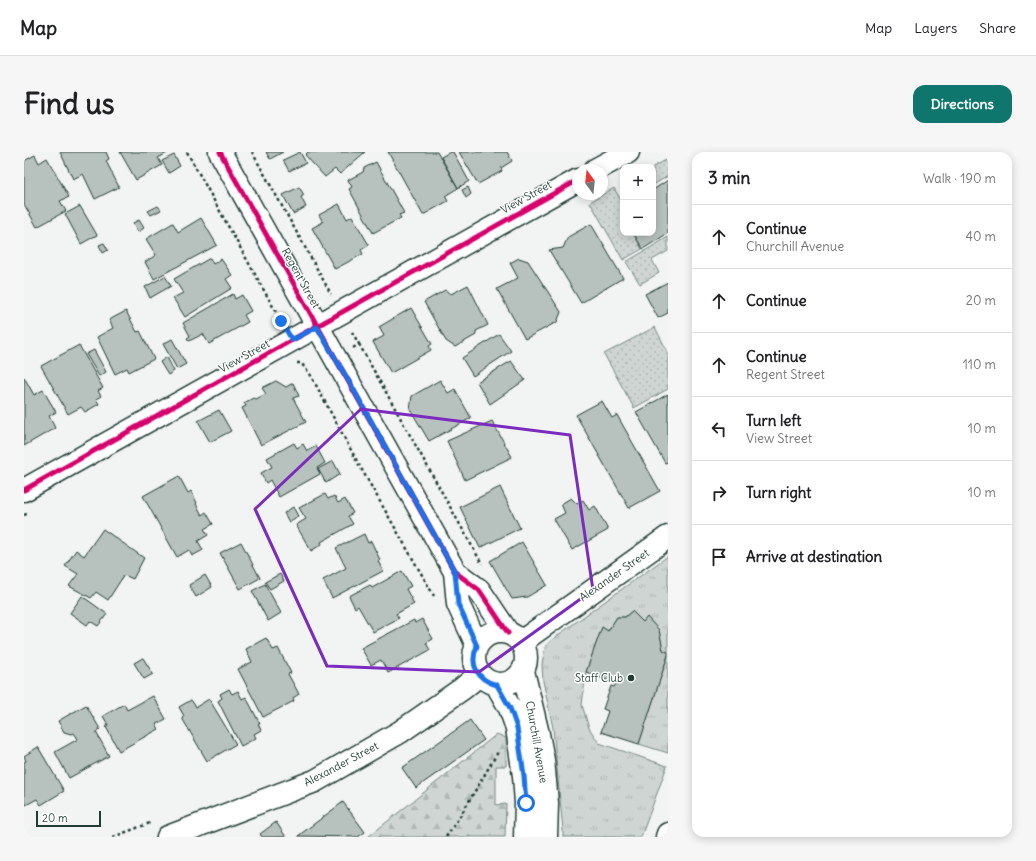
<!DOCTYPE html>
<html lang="en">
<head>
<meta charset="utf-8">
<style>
	:root { --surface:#fff; --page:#f6f6f6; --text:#202124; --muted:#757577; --line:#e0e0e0; --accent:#0f766e }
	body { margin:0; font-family:Delius,sans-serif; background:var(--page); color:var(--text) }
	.controls { position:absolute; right:12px; top:12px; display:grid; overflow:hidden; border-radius:8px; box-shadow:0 2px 10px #0003 }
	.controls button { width:36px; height:36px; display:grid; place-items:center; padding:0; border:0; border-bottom:1px solid var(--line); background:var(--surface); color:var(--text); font:20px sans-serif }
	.compass { position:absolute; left:548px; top:12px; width:36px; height:36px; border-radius:50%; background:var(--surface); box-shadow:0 2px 10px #0003; rotate:345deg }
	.scale { position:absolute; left:12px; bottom:10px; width:65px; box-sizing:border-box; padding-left:4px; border:2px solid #1f3d34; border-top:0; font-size:11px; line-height:14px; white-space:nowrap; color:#1f3d34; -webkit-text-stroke:3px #fff; paint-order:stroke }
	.stop { position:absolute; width:12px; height:12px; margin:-9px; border:3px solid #1a73e8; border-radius:50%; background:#fff }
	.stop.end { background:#1a73e8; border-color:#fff; box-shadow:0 1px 4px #0008 }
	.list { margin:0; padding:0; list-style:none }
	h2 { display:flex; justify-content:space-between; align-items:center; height:52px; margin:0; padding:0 16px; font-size:17px }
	h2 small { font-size:13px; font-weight:400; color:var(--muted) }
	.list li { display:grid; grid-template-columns:26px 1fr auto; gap:12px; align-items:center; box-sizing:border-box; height:64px; padding:0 16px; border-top:1px solid var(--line) }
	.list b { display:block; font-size:15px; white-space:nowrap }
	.list p { margin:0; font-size:13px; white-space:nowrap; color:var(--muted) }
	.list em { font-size:13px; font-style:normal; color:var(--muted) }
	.icon { flex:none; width:22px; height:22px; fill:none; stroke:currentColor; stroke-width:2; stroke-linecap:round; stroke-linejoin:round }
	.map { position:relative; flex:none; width:644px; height:685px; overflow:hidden; border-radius:12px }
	header { display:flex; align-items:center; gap:24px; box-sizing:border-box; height:56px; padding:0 20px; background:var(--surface); border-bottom:1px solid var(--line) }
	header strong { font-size:19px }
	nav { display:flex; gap:22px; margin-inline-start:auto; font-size:14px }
	.intro { display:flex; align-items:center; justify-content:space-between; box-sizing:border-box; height:96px; padding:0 24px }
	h1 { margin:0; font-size:28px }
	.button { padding:10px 18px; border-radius:12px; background:var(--accent); color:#fff; font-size:14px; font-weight:700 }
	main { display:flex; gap:24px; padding:0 24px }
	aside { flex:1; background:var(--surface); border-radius:12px; box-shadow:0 2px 10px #0003 }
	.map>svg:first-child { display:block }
	.grass { fill:url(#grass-dots); stroke:#768984 }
	.forest { fill:url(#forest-firs); stroke:#768984 }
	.park { fill:url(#park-tufts); stroke:#768984 }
	.building { fill:#b7c1bd; stroke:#1f3d34 }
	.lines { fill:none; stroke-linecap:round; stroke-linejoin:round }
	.minor-casing { stroke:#1f3d34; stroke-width:25 }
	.path { stroke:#1f3d34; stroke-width:2.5; stroke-dasharray:3 3; stroke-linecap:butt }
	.minor { stroke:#fff; stroke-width:22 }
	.cycleway-casing { stroke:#fff; stroke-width:8 }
	.cycleway { stroke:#d6006c; stroke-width:5 }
	.route { stroke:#1a73e8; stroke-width:5 }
	.marked { fill:none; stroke:#7b2cbf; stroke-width:3; stroke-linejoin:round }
	.poi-dot { fill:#1f3d34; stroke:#fff; stroke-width:1.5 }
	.labels { text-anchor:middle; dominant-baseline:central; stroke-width:3; stroke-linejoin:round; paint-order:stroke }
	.street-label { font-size:11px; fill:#1f3d34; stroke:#fff }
	.poi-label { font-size:11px; fill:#1f3d34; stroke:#fff; text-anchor:end }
</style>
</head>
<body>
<header>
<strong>Map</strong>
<nav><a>Map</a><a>Layers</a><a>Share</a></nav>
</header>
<div class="intro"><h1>Find us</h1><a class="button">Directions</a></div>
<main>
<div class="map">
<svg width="644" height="685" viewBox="0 0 644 685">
	<defs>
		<pattern id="grass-dots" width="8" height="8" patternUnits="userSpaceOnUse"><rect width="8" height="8" fill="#ced5d3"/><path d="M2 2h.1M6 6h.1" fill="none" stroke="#b0b8b6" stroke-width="1.8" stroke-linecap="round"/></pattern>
		<pattern id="forest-firs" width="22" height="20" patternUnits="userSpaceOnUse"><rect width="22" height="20" fill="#ced5d3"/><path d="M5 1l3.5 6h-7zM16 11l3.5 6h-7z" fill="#b0b8b6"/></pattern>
		<pattern id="park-tufts" width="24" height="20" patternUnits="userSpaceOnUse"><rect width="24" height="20" fill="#ced5d3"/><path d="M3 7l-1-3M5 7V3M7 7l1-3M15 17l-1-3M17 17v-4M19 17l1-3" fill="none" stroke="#b0b8b6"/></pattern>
	</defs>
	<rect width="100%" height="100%" fill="#f2f3f3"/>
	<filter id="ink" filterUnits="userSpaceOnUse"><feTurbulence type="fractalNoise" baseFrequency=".025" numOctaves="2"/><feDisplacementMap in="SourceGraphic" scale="8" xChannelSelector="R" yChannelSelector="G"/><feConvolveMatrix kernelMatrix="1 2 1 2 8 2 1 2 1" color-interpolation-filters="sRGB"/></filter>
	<g filter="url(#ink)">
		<path class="grass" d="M 644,7 L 644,24 L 629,33 L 629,15 Z
			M 590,36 L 599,52 L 599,81 L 609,81 L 618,97 L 599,108 L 566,50 Z
			M 644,85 L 644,99 L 628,108 L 635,121 L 616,132 L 602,110 Z
			M 631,175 L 644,201 L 644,237 L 610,256 L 580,202 Z"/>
		<path class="forest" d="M 473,582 L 482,586 L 482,614 L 472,614 L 472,653 L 482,652 L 481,685 L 344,685 Z"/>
		<path class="park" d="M 644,404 L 644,500 L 639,498 L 635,479 L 623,466 L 619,470 L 608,459 L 601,465 L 593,465 L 584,479 L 578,476 L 562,520 L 558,553 L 565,576 L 575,591 L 643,614 L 617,685 L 539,685 L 539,678 L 529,576 L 519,529 L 518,512 L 521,495 L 524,491 L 541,478 Z
			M 644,503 L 644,601 L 615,592 Z"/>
		<path class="building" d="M 36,0 L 82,0 L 85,7 L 82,9 L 95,35 L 71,47 L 59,22 L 49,27 Z
			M 96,0 L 145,0 L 134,6 L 138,13 L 112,28 Z
			M 242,0 L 259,0 L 246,7 Z
			M 276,0 L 282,11 L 265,19 L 259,8 Z
			M 284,0 L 341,0 L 316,22 L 311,17 L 301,25 L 281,3 Z
			M 364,0 L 413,0 L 434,36 L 421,44 L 424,49 L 399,63 Z
			M 426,0 L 429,0 L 445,29 L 434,36 L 417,5 Z
			M 435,0 L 483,0 L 488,9 L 477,16 L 478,19 L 454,32 Z
			M 11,3 L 15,11 L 23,6 L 45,45 L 36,49 L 42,59 L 13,75 L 0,52 L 0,9 Z
			M 150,3 L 156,14 L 145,21 L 138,9 Z
			M 352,10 L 380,61 L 375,63 L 377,66 L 349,81 L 325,37 L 328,35 L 324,28 L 339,20 L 340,16 Z
			M 644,28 L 644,81 L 619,97 L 609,81 L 629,81 L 629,69 L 631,68 L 629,65 L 629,38 Z
			M 275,35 L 280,43 L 277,45 L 282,55 L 269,62 L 259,43 Z
			M 444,35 L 447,42 L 442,46 L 438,38 Z
			M 315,52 L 323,67 L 328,64 L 345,93 L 337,98 L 339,102 L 311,117 L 288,76 L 299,70 L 295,63 Z
			M 56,54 L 73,83 L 57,92 L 41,62 Z
			M 134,54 L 137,58 L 127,63 L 124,59 Z
			M 177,66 L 193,93 L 130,127 L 121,110 L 132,103 L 122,87 L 149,71 L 154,80 Z
			M 115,68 L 120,76 L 114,80 L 109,71 Z
			M 567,72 L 599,126 L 557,151 L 525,98 L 539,96 L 544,85 Z
			M 80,91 L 84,98 L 79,101 L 75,93 Z
			M 186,106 L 189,112 L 197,107 L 208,123 L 202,127 L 208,136 L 161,165 L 149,146 L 159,141 L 150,127 Z
			M 495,106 L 504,109 L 537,160 L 533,170 L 501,187 L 473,137 L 494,126 L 486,111 Z
			M 141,124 L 147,134 L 126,146 L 121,135 Z
			M 644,130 L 644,161 L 634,166 L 621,142 Z
			M 444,133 L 464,173 L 452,179 L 452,183 L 431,195 L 422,189 L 400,150 L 421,138 L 427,142 Z
			M 209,142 L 211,147 L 218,143 L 227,159 L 220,163 L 224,170 L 185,192 L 179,182 L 165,189 L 163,186 L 166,184 L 159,171 Z
			M 387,156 L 408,192 L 405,194 L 407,198 L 367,221 L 349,190 L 360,184 L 355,175 Z
			M 102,159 L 113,180 L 116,179 L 130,207 L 105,220 L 103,216 L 91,222 L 73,185 L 89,176 L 85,168 Z
			M 475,182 L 487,199 L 449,224 L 438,206 Z
			M 148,187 L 162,212 L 153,217 L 139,192 Z
			M 55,193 L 79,236 L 74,239 L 77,244 L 72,247 L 75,252 L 61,260 L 57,255 L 44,262 L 17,214 Z
			M 70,198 L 82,220 L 75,224 L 62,202 Z
			M 143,205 L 150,219 L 144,223 L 136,210 Z
			M 487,209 L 501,228 L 466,252 L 453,230 Z
			M 0,225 L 10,243 L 19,238 L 32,260 L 25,264 L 31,276 L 0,294 Z
			M 416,228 L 424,241 L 431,237 L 447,266 L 405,289 L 386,257 L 388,244 Z
			M 252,229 L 262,235 L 269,231 L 275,244 L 269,246 L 282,270 L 237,293 L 218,256 L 222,254 L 220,251 L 229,246 L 232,247 L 242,242 L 238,236 Z
			M 644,242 L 644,310 L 641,311 L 612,260 Z
			M 578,249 L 588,266 L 593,263 L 636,339 L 605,356 L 552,263 Z
			M 195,258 L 207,279 L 186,290 L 174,269 Z
			M 468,269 L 488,305 L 441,328 L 423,289 Z
			M 270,291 L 273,296 L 279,292 L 283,299 L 292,294 L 301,311 L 293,316 L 296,322 L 255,345 L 246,328 L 242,331 L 237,321 L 248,315 L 243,306 Z
			M 309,309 L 316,322 L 302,331 L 294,317 Z
			M 155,324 L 164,341 L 167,339 L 173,351 L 172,352 L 178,363 L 182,360 L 189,372 L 180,377 L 184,383 L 174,389 L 179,398 L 168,404 L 165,398 L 153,405 L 119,344 Z
			M 476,335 L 496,376 L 456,396 L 436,355 Z
			M 301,342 L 304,347 L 310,344 L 314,351 L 321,347 L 329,361 L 324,364 L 329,372 L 297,390 L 298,392 L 287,399 L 272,373 L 282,367 L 275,356 Z
			M 547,346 L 553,352 L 559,348 L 565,358 L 571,354 L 584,378 L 548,398 L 530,367 L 541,361 L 537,352 Z
			M 269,355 L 274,364 L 265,370 L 260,361 Z
			M 79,377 L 120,406 L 109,427 L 100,423 L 84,448 L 72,440 L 67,446 L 45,434 L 54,422 L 41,414 L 52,398 L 60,404 Z
			M 340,382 L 344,391 L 347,389 L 356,408 L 354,409 L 359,419 L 308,446 L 299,428 L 322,416 L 312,396 Z
			M 217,390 L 236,426 L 216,437 L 196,401 Z
			M 498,390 L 523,433 L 503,445 L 488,447 L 466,409 Z
			M 378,419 L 387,434 L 382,437 L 390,452 L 372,462 L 375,466 L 349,480 L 334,454 L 331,456 L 325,444 L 346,433 L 348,436 Z
			M 256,422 L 260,429 L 246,437 L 241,430 Z
			M 181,423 L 188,435 L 172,445 L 165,433 Z
			M 241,432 L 257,461 L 244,469 L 228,439 Z
			M 58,444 L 83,462 L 74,474 L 66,469 L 63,473 L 46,461 Z
			M 608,459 L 619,470 L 623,465 L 635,478 L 639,498 L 644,500 L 644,503 L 615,592 L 577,580 L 584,559 L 579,557 L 587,534 L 590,535 L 592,532 L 562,520 L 578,475 L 584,479 L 593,465 L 601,465 Z
			M 398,467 L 409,487 L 402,491 L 406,498 L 364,521 L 357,508 L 347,513 L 337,496 L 390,468 L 391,471 Z
			M 242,486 L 249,498 L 254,496 L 267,521 L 264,522 L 275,542 L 269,546 L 270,549 L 239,565 L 214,517 L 228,510 L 222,497 Z
			M 119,506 L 129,522 L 120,527 L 110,511 Z
			M 205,537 L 208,542 L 214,539 L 218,547 L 222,545 L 236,572 L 234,572 L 237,578 L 230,582 L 232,586 L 217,594 L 194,549 L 198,546 L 196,542 Z
			M 129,544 L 142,567 L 132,572 L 135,577 L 95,599 L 82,575 L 84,573 L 79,564 L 100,552 L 103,558 Z
			M 185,547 L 212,592 L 183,609 L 158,566 L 160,564 L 155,555 L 167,548 L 172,555 Z
			M 62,553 L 76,577 L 72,580 L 85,604 L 45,626 L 31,600 L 54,587 L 50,581 L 47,582 L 40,580 L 34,569 Z
			M 446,568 L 460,588 L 392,636 L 378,616 Z
			M 14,595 L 40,639 L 17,653 L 13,647 L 2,653 L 0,649 L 0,610 L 2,609 L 0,604 Z
			M 319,650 L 341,680 L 334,685 L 274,684 Z
			M 252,670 L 262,685 L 238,685 L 236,682 Z"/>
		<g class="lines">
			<defs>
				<path id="minor" d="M 196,0 L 431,420 L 455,438 L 484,481
					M 571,18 L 604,0
					M 0,338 L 554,28
					M 431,420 L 434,452 L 453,493
					M450 506a26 26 0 1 1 52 0a26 26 0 1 1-52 0Z
					M 497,490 L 644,385
					M 499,519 L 514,582 L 519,608 L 523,651 L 522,685
					M 473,533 L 486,556 L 493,576 L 500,624 L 502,651 L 501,685
					M 144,685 L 291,629 L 376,580 L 438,537 L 455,523
					M 643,685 L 644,682"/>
			</defs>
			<use href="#minor" class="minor-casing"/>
			<path class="path" d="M 163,0 L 257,169
				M 228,0 L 307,142
				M 328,180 L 335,192 L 329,196
				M 335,192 L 458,412
				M 273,211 L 277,211 L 286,222 L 334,311 L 410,444
				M 0,363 L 5,361
				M 89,685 L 126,671
				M 422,685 L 438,661 L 474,600"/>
			<use href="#minor" class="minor"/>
			<defs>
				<path id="cycleway" d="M 196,0 L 431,420 L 455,438 L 484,481
					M 0,338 L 554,28"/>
			</defs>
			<use href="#cycleway" class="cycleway-casing"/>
			<use href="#cycleway" class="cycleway"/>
		</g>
	</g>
	<g class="lines" filter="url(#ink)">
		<path class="route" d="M 257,169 L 268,188 L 293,175 L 327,233 L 431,420 L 434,452 L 453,494 C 445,512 453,528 473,533 L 486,556 L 493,576 L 500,624 L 502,651"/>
	</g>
	<path class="marked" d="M 337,257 L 546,283 L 569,438 L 455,520 L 303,514 L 231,357 Z"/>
	<circle class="poi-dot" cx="607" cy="526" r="4"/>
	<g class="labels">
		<g class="street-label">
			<text transform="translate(502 45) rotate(-29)">View Street</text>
			<text transform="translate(277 126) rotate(61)">Regent Street</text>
			<text transform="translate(220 204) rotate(-29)">View Street</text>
			<text transform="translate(590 423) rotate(-35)">Alexander Street</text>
			<text transform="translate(513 590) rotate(80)">Churchill Avenue</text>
			<text transform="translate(317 612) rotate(-28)">Alexander Street</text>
		</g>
		<g class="poi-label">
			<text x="599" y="526">Staff Club</text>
		</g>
	</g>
</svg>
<div class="controls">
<button>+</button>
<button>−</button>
</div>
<svg class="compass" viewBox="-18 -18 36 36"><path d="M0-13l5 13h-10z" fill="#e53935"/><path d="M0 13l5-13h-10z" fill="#757577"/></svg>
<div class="scale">20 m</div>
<div class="stop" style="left:502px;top:651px"></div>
<div class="stop end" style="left:257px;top:169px"></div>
</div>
<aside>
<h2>3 min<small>Walk · 190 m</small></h2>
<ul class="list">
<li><svg class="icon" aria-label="ahead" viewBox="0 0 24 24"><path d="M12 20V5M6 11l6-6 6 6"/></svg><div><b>Continue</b><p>Churchill Avenue</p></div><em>40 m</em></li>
<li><svg class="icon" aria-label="ahead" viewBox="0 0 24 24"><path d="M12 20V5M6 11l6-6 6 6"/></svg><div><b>Continue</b></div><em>20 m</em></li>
<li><svg class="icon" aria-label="ahead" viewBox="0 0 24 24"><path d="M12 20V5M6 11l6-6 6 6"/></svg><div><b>Continue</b><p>Regent Street</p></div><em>110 m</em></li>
<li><svg class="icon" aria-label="left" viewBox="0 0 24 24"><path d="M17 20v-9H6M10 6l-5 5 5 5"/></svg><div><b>Turn left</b><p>View Street</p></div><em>10 m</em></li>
<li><svg class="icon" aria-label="right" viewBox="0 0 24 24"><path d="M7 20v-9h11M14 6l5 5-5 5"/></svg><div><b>Turn right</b></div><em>10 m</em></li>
<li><svg class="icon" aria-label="arrive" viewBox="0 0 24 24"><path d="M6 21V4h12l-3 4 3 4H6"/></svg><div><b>Arrive at destination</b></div></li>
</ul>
</aside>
</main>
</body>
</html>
